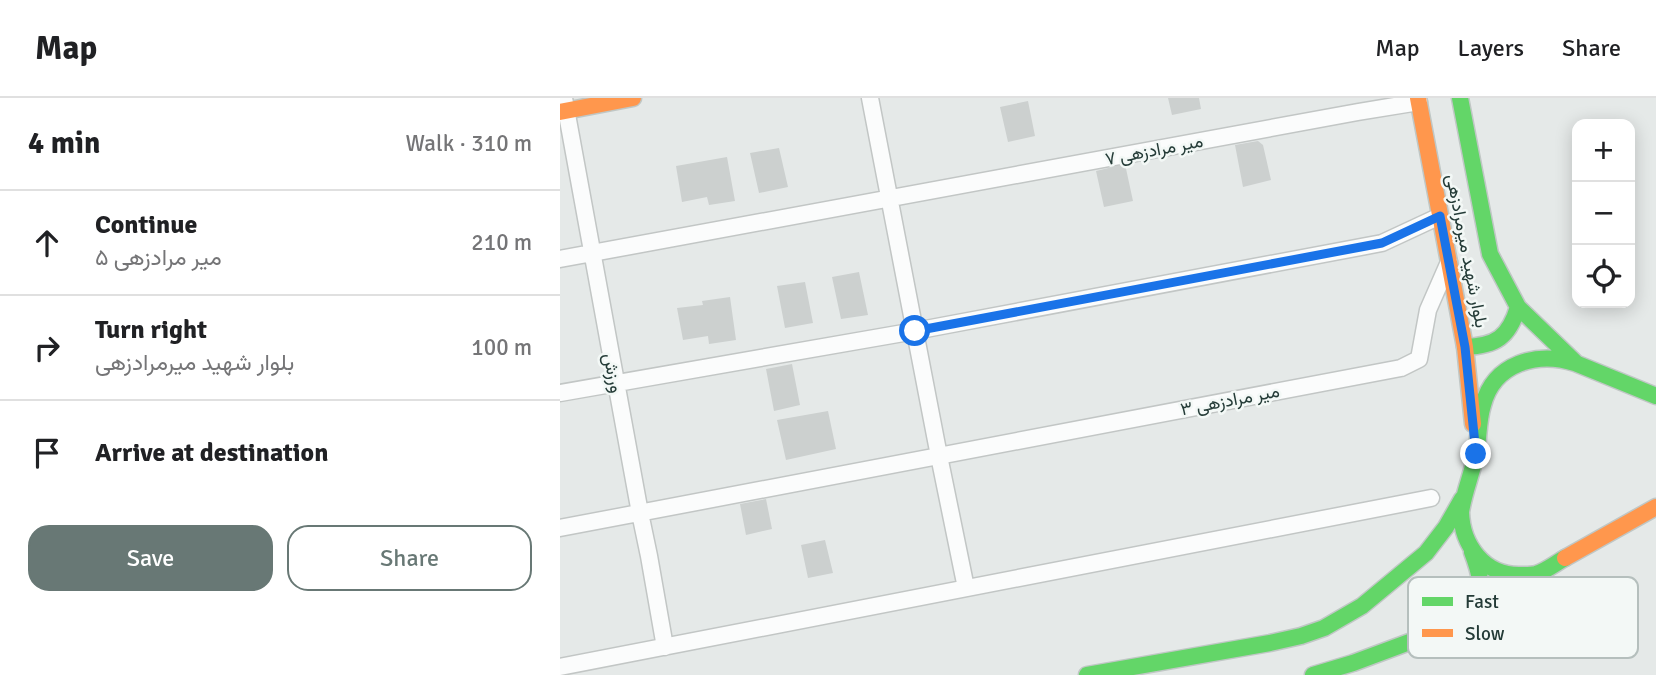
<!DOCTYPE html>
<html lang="en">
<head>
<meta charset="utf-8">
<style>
	:root { --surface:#fff; --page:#f6f6f6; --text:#202124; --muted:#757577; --line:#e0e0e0; --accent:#687875 }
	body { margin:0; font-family:Signika,Vazirmatn,sans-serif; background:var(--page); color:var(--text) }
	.controls { position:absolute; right:21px; top:21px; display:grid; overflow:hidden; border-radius:14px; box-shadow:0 4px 18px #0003 }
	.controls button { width:63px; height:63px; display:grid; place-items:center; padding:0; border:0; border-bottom:2px solid var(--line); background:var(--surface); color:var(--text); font:35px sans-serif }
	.stop { position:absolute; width:21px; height:21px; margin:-16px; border:5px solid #1a73e8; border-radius:50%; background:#fff }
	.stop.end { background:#1a73e8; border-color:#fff; box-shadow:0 2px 7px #0008 }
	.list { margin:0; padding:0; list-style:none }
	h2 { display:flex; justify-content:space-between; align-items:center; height:91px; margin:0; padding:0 28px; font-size:30px }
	h2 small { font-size:23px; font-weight:400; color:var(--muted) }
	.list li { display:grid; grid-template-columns:46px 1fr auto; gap:21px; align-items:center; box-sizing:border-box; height:105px; padding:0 28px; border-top:2px solid var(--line) }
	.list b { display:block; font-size:26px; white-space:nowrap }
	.list p { margin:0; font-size:23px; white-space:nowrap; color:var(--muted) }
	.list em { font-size:23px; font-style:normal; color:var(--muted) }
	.actions { display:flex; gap:14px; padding:21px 28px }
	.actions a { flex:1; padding:16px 0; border:2px solid var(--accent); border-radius:21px; text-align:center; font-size:24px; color:var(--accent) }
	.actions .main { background:var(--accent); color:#fff }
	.icon { flex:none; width:38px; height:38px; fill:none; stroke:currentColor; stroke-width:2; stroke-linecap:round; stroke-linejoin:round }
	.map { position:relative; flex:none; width:1096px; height:577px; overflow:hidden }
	header { display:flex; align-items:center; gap:42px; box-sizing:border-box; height:98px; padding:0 35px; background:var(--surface); border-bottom:2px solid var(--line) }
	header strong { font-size:33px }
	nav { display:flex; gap:38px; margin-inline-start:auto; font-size:24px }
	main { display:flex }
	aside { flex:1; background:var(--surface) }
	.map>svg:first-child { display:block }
	.building { fill:#ccd0cf }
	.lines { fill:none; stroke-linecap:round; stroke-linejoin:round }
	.street-casing { stroke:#c2c6c5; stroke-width:19 }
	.fast-casing { stroke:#c0c7c5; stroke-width:19 }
	.slow-casing { stroke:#c0c7c5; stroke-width:19 }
	.street { stroke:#fbfcfc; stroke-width:16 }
	.fast { stroke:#63d668; stroke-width:16 }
	.slow { stroke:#ff974d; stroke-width:16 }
	.route { stroke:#1a73e8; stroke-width:9 }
	.labels { text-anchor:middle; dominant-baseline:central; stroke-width:5; stroke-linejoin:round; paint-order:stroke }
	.street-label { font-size:18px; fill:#243b37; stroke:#f3f8f6 }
	.key { fill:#f3f8f6; stroke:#b5bfbd; stroke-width:2 }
	.key-label { font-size:19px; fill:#243b37 }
</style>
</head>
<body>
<header>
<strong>Map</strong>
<nav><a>Map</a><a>Layers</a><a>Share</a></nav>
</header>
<main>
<aside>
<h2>4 min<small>Walk · 310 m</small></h2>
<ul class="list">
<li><svg class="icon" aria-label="ahead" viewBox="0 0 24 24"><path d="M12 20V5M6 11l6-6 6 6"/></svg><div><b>Continue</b><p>میر مرادزهی ۵</p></div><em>210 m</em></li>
<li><svg class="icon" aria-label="right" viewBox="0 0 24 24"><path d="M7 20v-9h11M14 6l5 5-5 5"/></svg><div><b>Turn right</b><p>بلوار شهید میرمرادزهی</p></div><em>100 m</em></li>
<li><svg class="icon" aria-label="arrive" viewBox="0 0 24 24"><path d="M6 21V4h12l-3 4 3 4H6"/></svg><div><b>Arrive at destination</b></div></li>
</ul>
<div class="actions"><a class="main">Save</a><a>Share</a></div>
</aside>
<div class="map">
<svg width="1096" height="577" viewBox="0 0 1096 577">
	<rect width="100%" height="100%" fill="#e5e9e8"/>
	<path class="building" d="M 608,0 L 639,0 L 641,11 L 612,17 Z
		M 468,3 L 475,38 L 448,44 L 440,9 Z
		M 698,43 L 703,47 L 711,82 L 683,89 L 675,47 Z
		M 219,50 L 228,89 L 199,95 L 190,55 Z
		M 167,59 L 175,103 L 149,107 L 147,99 L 122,104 L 116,68 Z
		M 565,66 L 573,103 L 544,109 L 536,73 Z
		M 299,174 L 308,217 L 281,221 L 272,179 Z
		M 245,184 L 253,225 L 225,230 L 217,188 Z
		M 170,199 L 176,242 L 149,246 L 148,238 L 123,242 L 117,210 L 143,207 L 142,203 Z
		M 232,266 L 240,307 L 214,313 L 206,271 Z
		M 268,313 L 276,351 L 226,362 L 217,322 Z
		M 206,401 L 212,431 L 186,437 L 180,406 Z
		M 265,442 L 273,475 L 248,480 L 241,447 Z"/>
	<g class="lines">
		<defs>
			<path id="street" d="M 4,0 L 80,415 L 89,458 L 105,549
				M 310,0 L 379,358 L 406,490
				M 0,161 L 798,14 L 859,4
				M 0,295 L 355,233 L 822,145 L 880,118
				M 0,430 L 841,270 L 859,261 L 868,212 L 889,164
				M 0,569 L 871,400"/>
			<path id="fast" d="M 900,0 L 930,156 L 958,209 L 1015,264
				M 905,249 C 936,248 949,239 958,209
				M 912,454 C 920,475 924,491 917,513
				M 1005,460 C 996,465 986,473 976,476 C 971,477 964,477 959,477 C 924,477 902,447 901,414 C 904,394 912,376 916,356 C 919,340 918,323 923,307 C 934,265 977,253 1015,265 L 1096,298
				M 527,577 L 710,545 L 741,538 L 764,530 L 802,508 L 866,455 L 886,429 L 902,401
				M 753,577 L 793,565 L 879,533 L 909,518 L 976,476"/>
			<path id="slow" d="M 858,0 L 905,249 L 913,326
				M 0,14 L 73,0
				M 1005,460 L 1096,409"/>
		</defs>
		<use href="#street" class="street-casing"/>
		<use href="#fast" class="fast-casing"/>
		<use href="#slow" class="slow-casing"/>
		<use href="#street" class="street"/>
		<use href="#fast" class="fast"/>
		<use href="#slow" class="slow"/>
	</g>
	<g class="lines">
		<path class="route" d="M 355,233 L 822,145 L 880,118 L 905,249 L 916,356"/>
	</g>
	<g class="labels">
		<g class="street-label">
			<text transform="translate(594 52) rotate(-11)">میر مرادزهی ۷</text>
			<text transform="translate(907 153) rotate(79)">بلوار شهید میرمرادزهی</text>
			<text transform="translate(53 275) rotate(79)">ورزش</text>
			<text transform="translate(670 302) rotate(-11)">میر مرادزهی ۳</text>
		</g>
	</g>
	<rect x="848" y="479" width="230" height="81" rx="10" class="key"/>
	<rect x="862" y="499" width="31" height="9" fill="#63d668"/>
	<rect x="862" y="531" width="31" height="8" fill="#ff974d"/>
	<g class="key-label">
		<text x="905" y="510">Fast</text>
		<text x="905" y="542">Slow</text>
	</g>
</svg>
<div class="controls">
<button>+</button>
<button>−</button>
<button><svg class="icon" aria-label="locate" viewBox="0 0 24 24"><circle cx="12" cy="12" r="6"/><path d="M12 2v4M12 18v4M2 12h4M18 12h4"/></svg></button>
</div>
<div class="stop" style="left:355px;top:233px"></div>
<div class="stop end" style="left:916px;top:356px"></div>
</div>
</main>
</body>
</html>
